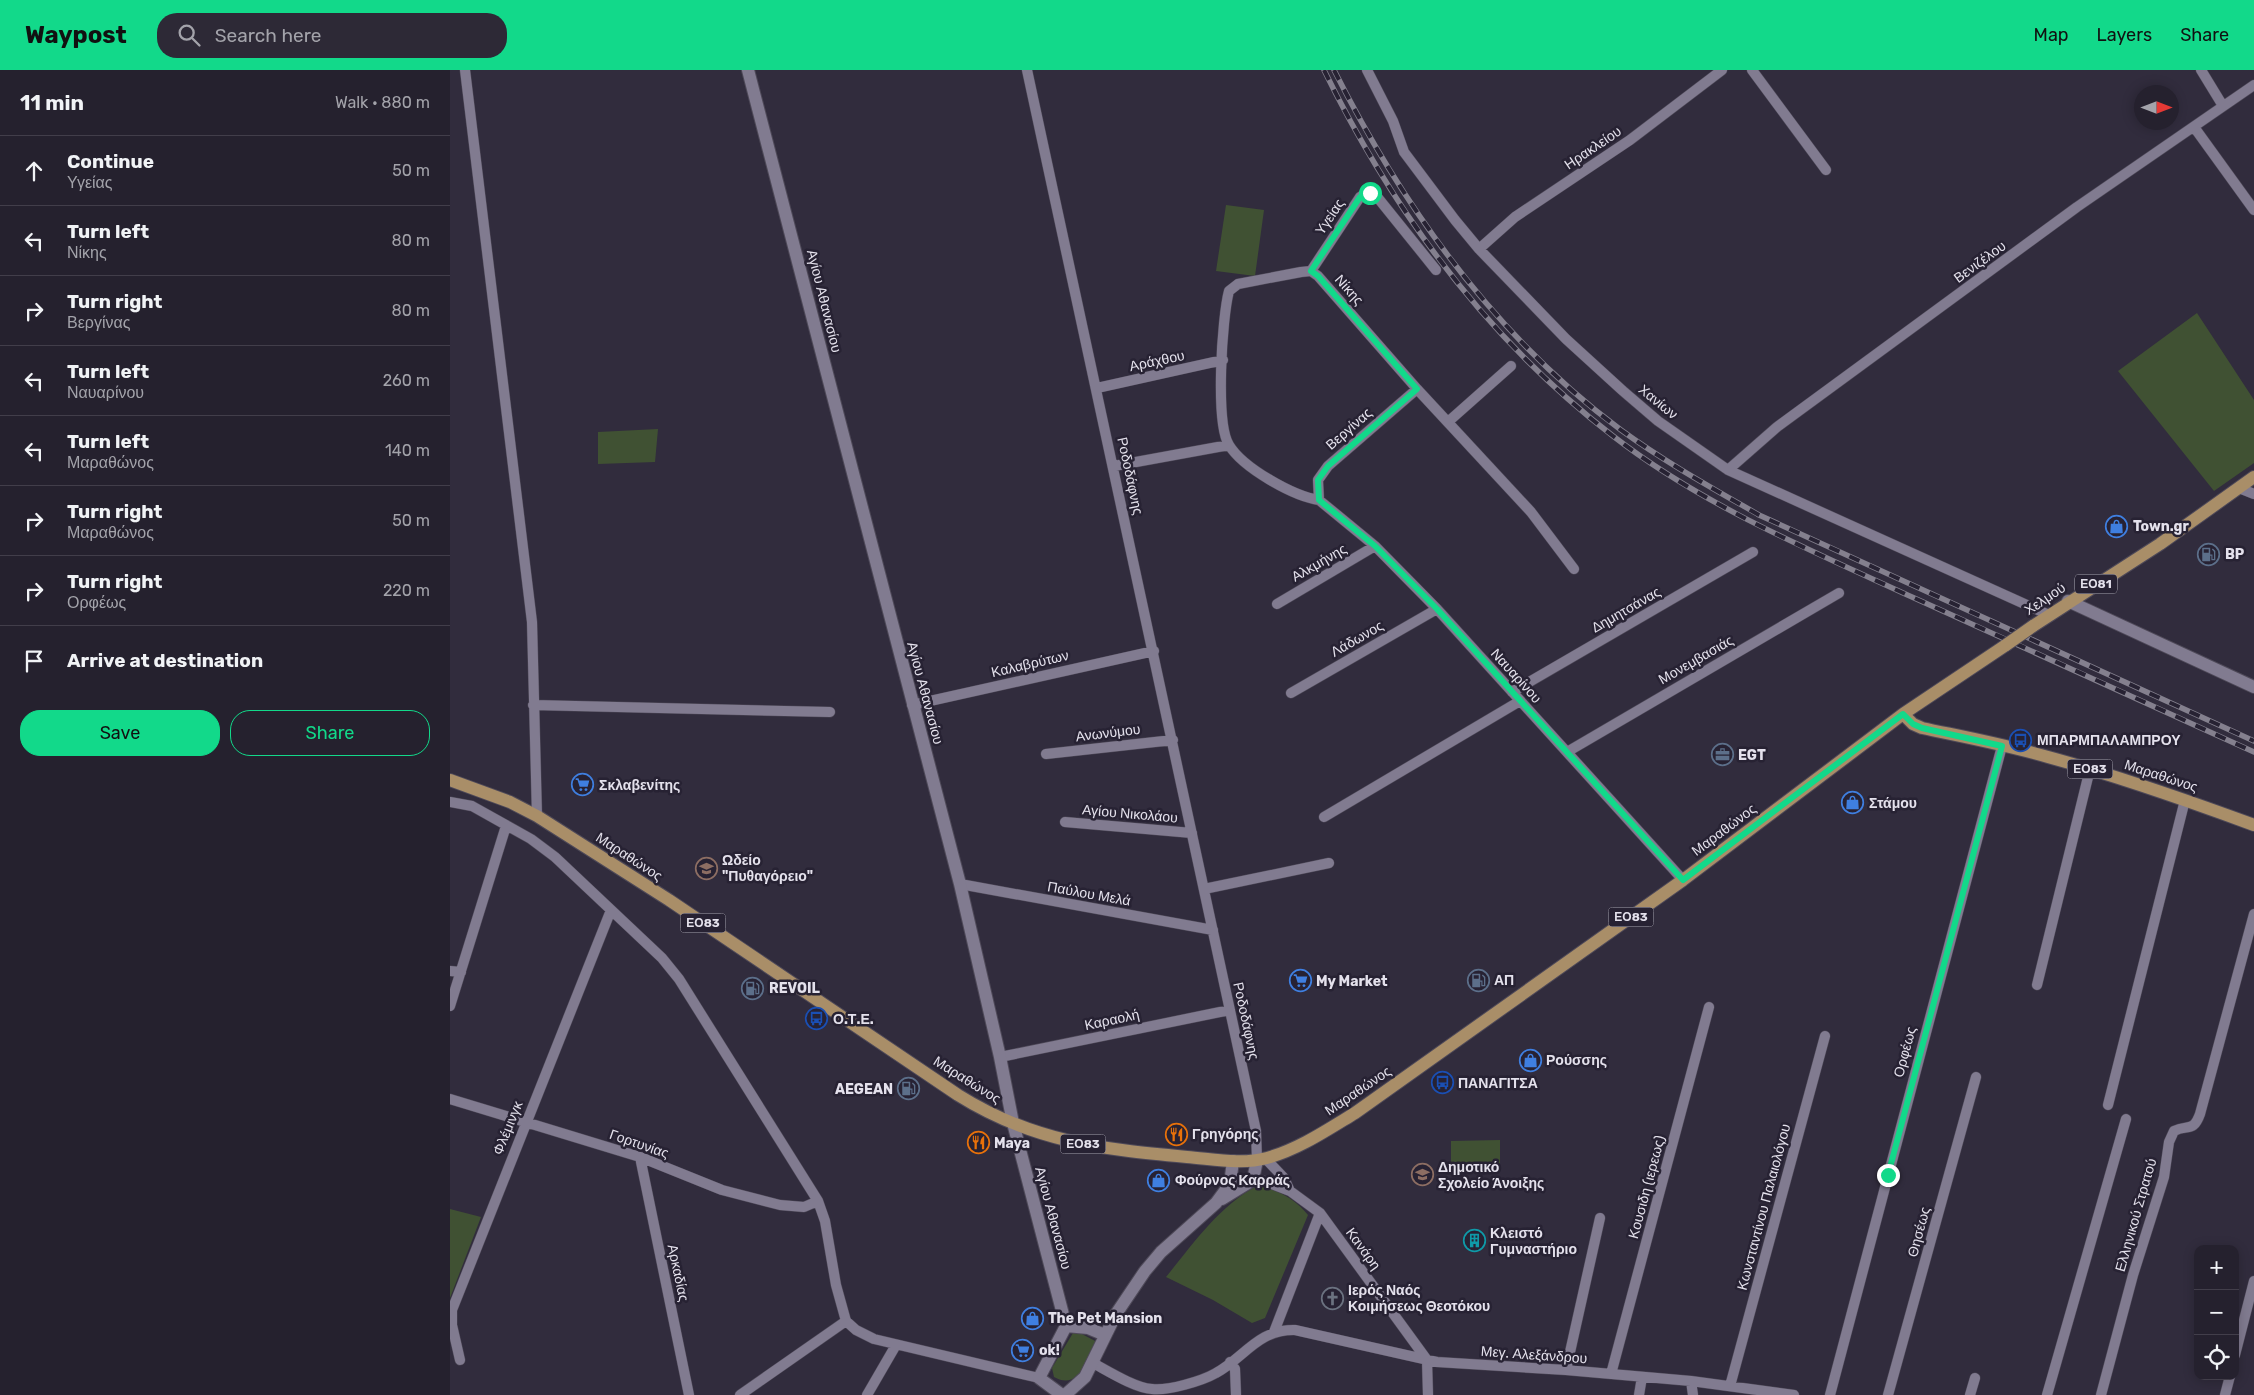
<!DOCTYPE html>
<html lang="en">
<head>
<meta charset="utf-8">
<style>
	:root { --surface:#25212e; --page:#2d2936; --text:#f1f3f6; --muted:#a3a3aa; --line:#423e4a; --accent:#12d98a }
	body { margin:0; font-family:Rubik,sans-serif; background:var(--page); color:var(--text) }
	.controls { position:absolute; right:15px; bottom:15px; display:grid; overflow:hidden; border-radius:10px; box-shadow:0 2px 12px #0003 }
	.controls button { width:45px; height:45px; display:grid; place-items:center; padding:0; border:0; border-bottom:1px solid var(--line); background:var(--surface); color:var(--text); font:25px sans-serif }
	.compass { position:absolute; left:1684px; top:15px; width:45px; height:45px; border-radius:50%; background:var(--surface); box-shadow:0 2px 12px #0003; rotate:90deg }
	.stop { position:absolute; width:15px; height:15px; margin:-11px; border:4px solid #12d98a; border-radius:50%; background:#fff }
	.stop.end { background:#12d98a; border-color:#fff; box-shadow:0 1px 5px #0008 }
	.list { margin:0; padding:0; list-style:none }
	h2 { display:flex; justify-content:space-between; align-items:center; height:65px; margin:0; padding:0 20px; font-size:21px }
	h2 small { font-size:16px; font-weight:400; color:var(--muted) }
	.list li { display:grid; grid-template-columns:32px 1fr auto; gap:15px; align-items:center; box-sizing:border-box; height:70px; padding:0 20px; border-top:1px solid var(--line) }
	.list b { display:block; font-size:19px; white-space:nowrap }
	.list p { margin:0; font-size:16px; white-space:nowrap; color:var(--muted) }
	.list em { font-size:16px; font-style:normal; color:var(--muted) }
	.actions { display:flex; gap:10px; padding:15px 20px }
	.actions a { flex:1; padding:11px 0; border:1px solid var(--accent); border-radius:20px; text-align:center; font-size:18px; color:var(--accent) }
	.actions .main { background:var(--accent); color:#111 }
	.icon { flex:none; width:28px; height:28px; fill:none; stroke:currentColor; stroke-width:2; stroke-linecap:round; stroke-linejoin:round }
	.map { position:relative; flex:none; width:1804px; height:1325px; overflow:hidden }
	header { display:flex; align-items:center; gap:30px; box-sizing:border-box; height:70px; padding:0 25px; background:var(--accent); color:#111 }
	header strong { font-size:24px }
	nav { display:flex; gap:28px; margin-inline-start:auto; font-size:18px }
	.search { width:350px; height:45px; background:var(--page); display:flex; align-items:center; gap:12px; box-sizing:border-box; padding:0 18px; border-radius:20px; color:var(--muted); font-size:19px }
	main { display:flex }
	aside { flex:1; background:var(--surface) }
	.map>svg:first-child { display:block }
	.green { fill:#405133 }
	.lines { fill:none; stroke-linecap:round; stroke-linejoin:round }
	.street-casing { stroke:#4e4958; stroke-width:11 }
	.secondary-casing { stroke:#4e4958; stroke-width:14 }
	.primary-casing { stroke:#4e4958; stroke-width:14 }
	.street { stroke:#817b90; stroke-width:10 }
	.secondary { stroke:#817b90; stroke-width:12 }
	.primary { stroke:#a98e68; stroke-width:12 }
	.rail-casing { stroke:#84808e; stroke-width:5.5 }
	.rail { stroke:#272233; stroke-width:4; stroke-dasharray:11; stroke-linecap:butt }
	.primary-bridge-casing { stroke:#4e4958; stroke-width:14; stroke-linecap:butt }
	.primary-bridge { stroke:#a98e68; stroke-width:12 }
	.route { stroke:#12d98a; stroke-width:6 }
	.labels { text-anchor:middle; dominant-baseline:central; stroke-width:5; stroke-linejoin:round; paint-order:stroke }
	.shield { fill:#272233; stroke:#aba8b4; stroke-width:1 }
	.shield-label { font-size:12px; font-weight:bold; fill:#e4e1ec }
	.street-label { font-size:14px; fill:#e4e1ec; stroke:#272233 }
	.poi-label { font-size:14px; font-weight:bold; fill:#e4e1ec; stroke:#272233; text-anchor:start }
</style>
</head>
<body>
<header>
<strong>Waypost</strong>
<div class="search"><svg class="icon" aria-label="search" viewBox="0 0 24 24"><circle cx="10" cy="10" r="6"/><path d="M15 15l6 6"/></svg>Search here</div>
<nav><a>Map</a><a>Layers</a><a>Share</a></nav>
</header>
<main>
<aside>
<h2>11 min<small>Walk · 880 m</small></h2>
<ul class="list">
<li><svg class="icon" aria-label="ahead" viewBox="0 0 24 24"><path d="M12 20V5M6 11l6-6 6 6"/></svg><div><b>Continue</b><p>Υγείας</p></div><em>50 m</em></li>
<li><svg class="icon" aria-label="left" viewBox="0 0 24 24"><path d="M17 20v-9H6M10 6l-5 5 5 5"/></svg><div><b>Turn left</b><p>Νίκης</p></div><em>80 m</em></li>
<li><svg class="icon" aria-label="right" viewBox="0 0 24 24"><path d="M7 20v-9h11M14 6l5 5-5 5"/></svg><div><b>Turn right</b><p>Βεργίνας</p></div><em>80 m</em></li>
<li><svg class="icon" aria-label="left" viewBox="0 0 24 24"><path d="M17 20v-9H6M10 6l-5 5 5 5"/></svg><div><b>Turn left</b><p>Ναυαρίνου</p></div><em>260 m</em></li>
<li><svg class="icon" aria-label="left" viewBox="0 0 24 24"><path d="M17 20v-9H6M10 6l-5 5 5 5"/></svg><div><b>Turn left</b><p>Μαραθώνος</p></div><em>140 m</em></li>
<li><svg class="icon" aria-label="right" viewBox="0 0 24 24"><path d="M7 20v-9h11M14 6l5 5-5 5"/></svg><div><b>Turn right</b><p>Μαραθώνος</p></div><em>50 m</em></li>
<li><svg class="icon" aria-label="right" viewBox="0 0 24 24"><path d="M7 20v-9h11M14 6l5 5-5 5"/></svg><div><b>Turn right</b><p>Ορφέως</p></div><em>220 m</em></li>
<li><svg class="icon" aria-label="arrive" viewBox="0 0 24 24"><path d="M6 21V4h12l-3 4 3 4H6"/></svg><div><b>Arrive at destination</b></div></li>
</ul>
<div class="actions"><a class="main">Save</a><a>Share</a></div>
</aside>
<div class="map">
<svg width="1804" height="1325" viewBox="0 0 1804 1325">
	<rect width="100%" height="100%" fill="#312c3d"/>
	<path class="green" d="M 776,135 L 814,140 L 805,206 L 766,201 Z
		M 1747,243 L 1804,330 L 1804,393 L 1764,421 L 1668,301 Z
		M 208,359 L 205,392 L 148,394 L 148,362 Z
		M 1050,1070 L 1050,1102 L 1001,1104 L 1001,1071 Z
		M 807,1116 C 827,1119 845,1129 858,1145 L 815,1248 L 802,1253 L 763,1230 L 716,1207 C 743,1174 769,1136 807,1116 Z
		M 0,1139 L 31,1147 L 0,1228 Z
		M 623,1263 L 630,1263 L 647,1272 C 640,1289 629,1321 604,1307 L 602,1298 Z"/>
	<g class="lines">
		<defs>
			<path id="street" d="M 15,0 L 82,552 L 87,746
				M 577,0 L 806,1061 L 807,1090
				M 917,0 L 943,51 L 954,82 L 1005,150 L 1029,179 L 1116,269 L 1173,321 L 1208,351 L 1278,400 L 1599,545
				M 1302,0 L 1376,100
				M 1751,0 L 1773,36
				M 1744,57 L 1804,140
				M 1029,179 L 1065,147 L 1180,70 L 1272,0
				M 861,201 L 910,127 C 917,122 921,124 928,128 L 986,200
				M 647,318 L 773,290
				M 999,351 L 1061,296
				M 664,396 L 779,375
				M 1278,400 L 1327,357 L 1627,137 L 1804,15
				M 1789,418 L 1804,424
				M 869,430 C 843,426 793,398 779,375 C 765,353 772,247 779,221 L 788,214 L 851,202 L 861,201 L 868,206 L 967,319 L 1081,442 L 1124,499
				M 869,430 L 925,476 L 987,539 L 1233,810
				M 869,430 L 868,410 L 878,396 L 967,319
				M 827,534 L 925,476
				M 1062,622 L 1303,482
				M 841,623 L 987,539
				M 83,635 L 380,642
				M 462,635 L 704,581
				M 1117,682 L 1389,523
				M 596,684 L 723,670
				M 0,732 L 22,736 L 81,769 L 105,787 L 212,888 L 229,909 L 368,1131 L 375,1151 L 386,1215 L 396,1251 L 406,1260 L 424,1269 L 589,1308
				M 874,747 L 1070,631
				M 615,752 L 742,763
				M 510,814 L 763,860
				M 754,819 L 879,793
				M 0,901 L 11,902
				M 1587,915 L 1640,699
				M 0,936 L 56,756
				M 550,987 L 780,940
				M 0,1029 L 190,1087 L 272,1120 L 330,1135 L 354,1137 L 368,1131
				M 1658,1035 L 1735,730
				M 190,1087 L 239,1325
				M 815,1088 L 834,1108 L 840,1121 L 870,1143 L 977,1290 L 978,1325
				M 803,1110 L 811,1110 L 840,1121
				M 824,1262 L 870,1143
				M 1785,1285 L 1804,1211
				M 10,1290 L 2,1255 L 2,1240 L 161,840
				M 780,1292 L 785,1299 L 786,1325
				M 643,1293 C 658,1301 685,1318 702,1319 C 718,1321 752,1311 766,1303 C 794,1288 808,1259 845,1260 L 987,1292 L 1116,1300 L 1241,1311 L 1344,1325
				M 1116,1300 L 1150,1148
				M 1161,1304 L 1259,937
				M 1241,1311 L 1243,1325
				M 1280,1316 L 1375,966
				M 290,1325 L 396,1251
				M 417,1325 L 446,1275
				M 1189,1325 L 1192,1307
				M 1380,1325 L 1552,676
				M 1438,1325 L 1526,1007
				M 1520,1325 L 1525,1308
				M 1597,1325 L 1676,1049
				M 1651,1325 L 1683,1205 L 1714,1107 L 1719,1072 L 1724,1061 C 1738,1054 1743,1063 1750,1044 L 1804,844
				M 1775,1325 L 1780,1306"/>
			<path id="secondary" d="M 298,0 L 510,814 L 550,987 L 563,1053 L 616,1256
				M 1618,531 L 1804,617
				M 772,1129 L 803,1110 L 807,1090
				M 612,1325 L 589,1308 L 616,1256 L 638,1258 L 655,1265
				M 615,1325 L 635,1307 L 666,1244 L 695,1201 L 711,1182 L 766,1133 L 780,1114 L 783,1091"/>
			<path id="primary" d="M 1583,556 L 1710,474 L 1804,407
				M 1453,644 L 1463,654 L 1472,658 C 1514,667 1557,675 1598,687 C 1668,706 1736,730 1804,755
				M 0,710 L 60,732 L 87,746 L 219,830 L 508,1025 C 583,1072 651,1079 737,1087 C 763,1089 791,1095 817,1088 C 849,1079 877,1060 905,1043 L 1233,810 L 1453,644 L 1556,575"/>
		</defs>
		<use href="#street" class="street-casing"/>
		<use href="#secondary" class="secondary-casing"/>
		<use href="#primary" class="primary-casing"/>
		<use href="#street" class="street"/>
		<use href="#secondary" class="secondary"/>
		<use href="#primary" class="primary"/>
		<defs>
			<path id="rail" d="M 874,0 C 943,141 1038,270 1163,366 C 1252,435 1360,480 1462,527 C 1576,578 1690,630 1804,682
				M 884,0 C 953,137 1047,268 1171,360 C 1215,392 1262,418 1309,445 L 1804,671"/>
		</defs>
		<use href="#rail" class="rail-casing"/>
		<use href="#rail" class="rail"/>
		<defs>
			<path id="primary-bridge" d="M 1556,575 L 1583,556"/>
		</defs>
		<use href="#primary-bridge" class="primary-bridge-casing"/>
		<use href="#primary-bridge" class="primary-bridge"/>
	</g>
	<g class="lines">
		<path class="route" d="M 920,123 L 915,123 L 910,127 L 861,201 L 868,206 L 967,319 L 878,396 L 868,410 L 869,430 L 925,476 L 987,539 L 1233,810 L 1453,644 L 1463,654 L 1472,658 L 1552,676 L 1438,1105"/>
	</g>
	<defs>
		<symbol id="shop-ring" viewBox="-11 -11 22 22"><circle r="9.5" fill="#272233" stroke="#3f7fe0" stroke-width="1.5"/><path d="M-5-2.5h2.3a2.7 3.5 0 0 1 5.4 0H5L5.5 6h-11ZM-1.5-2.5h3a1.5 2.3 0 0 0-3 0Z" fill="#3f7fe0"/></symbol>
		<symbol id="fuel-ring" viewBox="-11 -11 22 22"><circle r="9.5" fill="#272233" stroke="#5c6f8a" stroke-width="1.5"/><path d="M-5.5-6h7V0h2V4h1.3V-2.5L3-4.5l.8-.8L6-3V5H2.5V1h-1V6h-7ZM-4.2-4.7v3.2H.2V-4.7Z" fill="#5c6f8a"/></symbol>
		<symbol id="bus-ring" viewBox="-11 -11 22 22"><circle r="9.5" fill="#272233" stroke="#1a4fb4" stroke-width="1.5"/><path d="M-5-6H5V4H4V6H2V4H-2V6H-4V4H-5ZM-3.5-4V0h7V-4ZM-3.5 1.2v1.5H-2V1.2ZM2 1.2v1.5H3.5V1.2Z" fill="#1a4fb4"/></symbol>
		<symbol id="office-ring" viewBox="-11 -11 22 22"><circle r="9.5" fill="#272233" stroke="#5c6f8a" stroke-width="1.5"/><path d="M-6-3h4V-5.5h4V-3h4V5H-6ZM-1-4.5V-3h2v-1.5ZM-6 0V1H6V0Z" fill="#5c6f8a"/></symbol>
		<symbol id="supermarket-ring" viewBox="-11 -11 22 22"><circle r="9.5" fill="#272233" stroke="#3f7fe0" stroke-width="1.5"/><path d="M-6-5.5h2.5l.6 2H6L4.5 2H-2.5L-4.4-4H-6ZM-1.5 3.2a1.3 1.3 0 1 0 .1 0ZM3 3.2a1.3 1.3 0 1 0 .1 0Z" fill="#3f7fe0"/></symbol>
		<symbol id="school-ring" viewBox="-11 -11 22 22"><circle r="9.5" fill="#272233" stroke="#8d6e63" stroke-width="1.5"/><path d="M0-5L7-2L0 1L-7-2ZM-4 1L0 2.5L4 1V4Q0 6-4 4Z" fill="#8d6e63"/></symbol>
		<symbol id="restaurant-ring" viewBox="-11 -11 22 22"><circle r="9.5" fill="#272233" stroke="#e8710a" stroke-width="1.5"/><path d="M-5-6h1v4h1v-4h1v4h1v-4h1v5L-1.5 .5V6h-2V.5L-5-1ZM5-6V6H3V1.5H1.5Q1.5-4 5-6Z" fill="#e8710a"/></symbol>
		<symbol id="building-ring" viewBox="-11 -11 22 22"><circle r="9.5" fill="#272233" stroke="#0f9aa8" stroke-width="1.5"/><path d="M-4-6H4V6H1V3H-1V6H-4ZM-2.5-4.3h1.7v1.8h-1.7ZM.8-4.3h1.7v1.8H.8ZM-2.5-1h1.7V.8h-1.7ZM.8-1h1.7V.8H.8Z" fill="#0f9aa8"/></symbol>
		<symbol id="church-ring" viewBox="-11 -11 22 22"><circle r="9.5" fill="#272233" stroke="#6b7280" stroke-width="1.5"/><path d="M-1.2-6h2.4v3.5h3.3v2.4h-3.3V6h-2.4V-.1h-3.3v-2.4h3.3Z" fill="#6b7280"/></symbol>
	</defs>
	<g fill-rule="evenodd">
		<use href="#shop-ring" x="1654" y="444" width="25" height="25"/>
		<use href="#fuel-ring" x="1746" y="472" width="25" height="25"/>
		<use href="#bus-ring" x="1558" y="658" width="25" height="25"/>
		<use href="#office-ring" x="1260" y="672" width="25" height="25"/>
		<use href="#supermarket-ring" x="120" y="702" width="25" height="25"/>
		<use href="#shop-ring" x="1390" y="720" width="25" height="25"/>
		<use href="#school-ring" x="244" y="786" width="25" height="25"/>
		<use href="#fuel-ring" x="1016" y="898" width="25" height="25"/>
		<use href="#supermarket-ring" x="838" y="898" width="25" height="25"/>
		<use href="#fuel-ring" x="290" y="906" width="25" height="25"/>
		<use href="#bus-ring" x="354" y="936" width="25" height="25"/>
		<use href="#shop-ring" x="1068" y="978" width="25" height="25"/>
		<use href="#bus-ring" x="980" y="1000" width="25" height="25"/>
		<use href="#fuel-ring" x="446" y="1006" width="25" height="25"/>
		<use href="#restaurant-ring" x="714" y="1052" width="25" height="25"/>
		<use href="#restaurant-ring" x="516" y="1060" width="25" height="25"/>
		<use href="#school-ring" x="960" y="1092" width="25" height="25"/>
		<use href="#shop-ring" x="696" y="1098" width="25" height="25"/>
		<use href="#building-ring" x="1012" y="1158" width="25" height="25"/>
		<use href="#church-ring" x="870" y="1216" width="25" height="25"/>
		<use href="#shop-ring" x="570" y="1236" width="25" height="25"/>
		<use href="#supermarket-ring" x="560" y="1268" width="25" height="25"/>
	</g>
	<g class="labels">
		<g class="shield">
			<rect x="1625" y="504.5" width="42" height="19" rx="4"/>
			<rect x="1617.5" y="689.5" width="45" height="19" rx="4"/>
			<rect x="1158.5" y="837.5" width="45" height="19" rx="4"/>
			<rect x="230.5" y="843.5" width="45" height="19" rx="4"/>
			<rect x="610.5" y="1064.5" width="45" height="19" rx="4"/>
		</g>
		<g class="shield-label">
			<text x="1646" y="514">ΕΟ81</text>
			<text x="1640" y="699">ΕΟ83</text>
			<text x="1181" y="847">ΕΟ83</text>
			<text x="253" y="853">ΕΟ83</text>
			<text x="633" y="1074">ΕΟ83</text>
		</g>
		<g class="street-label">
			<text transform="translate(1143 78) rotate(-34)">Ηρακλείου</text>
			<text transform="translate(880 147) rotate(-56)">Υγείας</text>
			<text transform="translate(1530 192) rotate(-36)">Βενιζέλου</text>
			<text transform="translate(899 220) rotate(48)">Νίκης</text>
			<text transform="translate(374 231) rotate(76)">Αγίου Αθανασίου</text>
			<text transform="translate(707 291) rotate(-12)">Αράχθου</text>
			<text transform="translate(1208 332) rotate(39)">Χανίων</text>
			<text transform="translate(899 359) rotate(-41)">Βεργίνας</text>
			<text transform="translate(680 406) rotate(78)">Ροδοδάφνης</text>
			<text transform="translate(869 493) rotate(-30)">Αλκμήνης</text>
			<text transform="translate(1595 529) rotate(-34)">Χελμού</text>
			<text transform="translate(1176 540) rotate(-30)">Δημητσάνας</text>
			<text transform="translate(907 569) rotate(-30)">Λάδωνος</text>
			<text transform="translate(1246 590) rotate(-30)">Μονεμβασιάς</text>
			<text transform="translate(580 594) rotate(-13)">Καλαβρύτων</text>
			<text transform="translate(1066 606) rotate(48)">Ναυαρίνου</text>
			<text transform="translate(475 623) rotate(75)">Αγίου Αθανασίου</text>
			<text transform="translate(658 663) rotate(-7)">Ανωνύμου</text>
			<text transform="translate(1711 706) rotate(18)">Μαραθώνος</text>
			<text transform="translate(680 744) rotate(5)">Αγίου Νικολάου</text>
			<text transform="translate(1274 760) rotate(-37)">Μαραθώνος</text>
			<text transform="translate(179 787) rotate(33)">Μαραθώνος</text>
			<text transform="translate(639 824) rotate(10)">Παύλου Μελά</text>
			<text transform="translate(662 950) rotate(-12)">Καραολή</text>
			<text transform="translate(796 951) rotate(78)">Ροδοδάφνης</text>
			<text transform="translate(1455 982) rotate(-75)">Ορφέως</text>
			<text transform="translate(517 1010) rotate(32)">Μαραθώνος</text>
			<text transform="translate(908 1021) rotate(-34)">Μαραθώνος</text>
			<text transform="translate(58 1058) rotate(-68)">Φλέμινγκ</text>
			<text transform="translate(189 1074) rotate(19)">Γορτυνίας</text>
			<text transform="translate(1197 1117) rotate(-75)">Κουσιδη (ιερεως)</text>
			<text transform="translate(1314 1137) rotate(-75)">Κωνσταντίνου Παλαιολόγου</text>
			<text transform="translate(1686 1145) rotate(-74)">Ελληνικού Στρατού</text>
			<text transform="translate(603 1148) rotate(75)">Αγίου Αθανασίου</text>
			<text transform="translate(1469 1162) rotate(-75)">Θησέως</text>
			<text transform="translate(913 1179) rotate(54)">Κανάρη</text>
			<text transform="translate(228 1203) rotate(78)">Αρκαδίας</text>
			<text transform="translate(1084 1285) rotate(4)">Μεγ. Αλεξάνδρου</text>
		</g>
		<g class="poi-label">
			<text x="1683" y="456">Town.gr</text>
			<text x="1775" y="484">BP</text>
			<text x="1587" y="670">ΜΠΑΡΜΠΑΛΑΜΠΡΟΥ</text>
			<text x="1288" y="685">EGT</text>
			<text x="149" y="715">Σκλαβενίτης</text>
			<text x="1419" y="733">Στάμου</text>
			<text x="272" y="790">Ωδείο<tspan x="272" dy="16">"Πυθαγόρειο"</tspan></text>
			<text x="1044" y="910">ΑΠ</text>
			<text x="866" y="911">My Market</text>
			<text x="319" y="918">REVOIL</text>
			<text x="383" y="949">Ο.Τ.Ε.</text>
			<text x="1096" y="990">Ρούσσης</text>
			<text x="1008" y="1013">ΠΑΝΑΓΙΤΣΑ</text>
			<text x="443" y="1019" text-anchor="end">AEGEAN</text>
			<text x="742" y="1064">Γρηγόρης</text>
			<text x="544" y="1073">Maya</text>
			<text x="988" y="1097">Δημοτικό<tspan x="988" dy="16">Σχολείο Άνοιξης</tspan></text>
			<text x="725" y="1110">Φούρνος Καρράς</text>
			<text x="1040" y="1163">Κλειστό<tspan x="1040" dy="16">Γυμναστήριο</tspan></text>
			<text x="898" y="1220">Ιερός Ναός<tspan x="898" dy="16">Κοιμήσεως Θεοτόκου</tspan></text>
			<text x="598" y="1248">The Pet Mansion</text>
			<text x="589" y="1280">ok!</text>
		</g>
	</g>
</svg>
<div class="controls">
<button>+</button>
<button>−</button>
<button><svg class="icon" aria-label="locate" viewBox="0 0 24 24"><circle cx="12" cy="12" r="6"/><path d="M12 2v4M12 18v4M2 12h4M18 12h4"/></svg></button>
</div>
<svg class="compass" viewBox="-18 -18 36 36"><path d="M0-13l5 13h-10z" fill="#e53935"/><path d="M0 13l5-13h-10z" fill="#a3a3aa"/></svg>
<div class="stop" style="left:920px;top:123px"></div>
<div class="stop end" style="left:1438px;top:1105px"></div>
</div>
</main>
</body>
</html>
